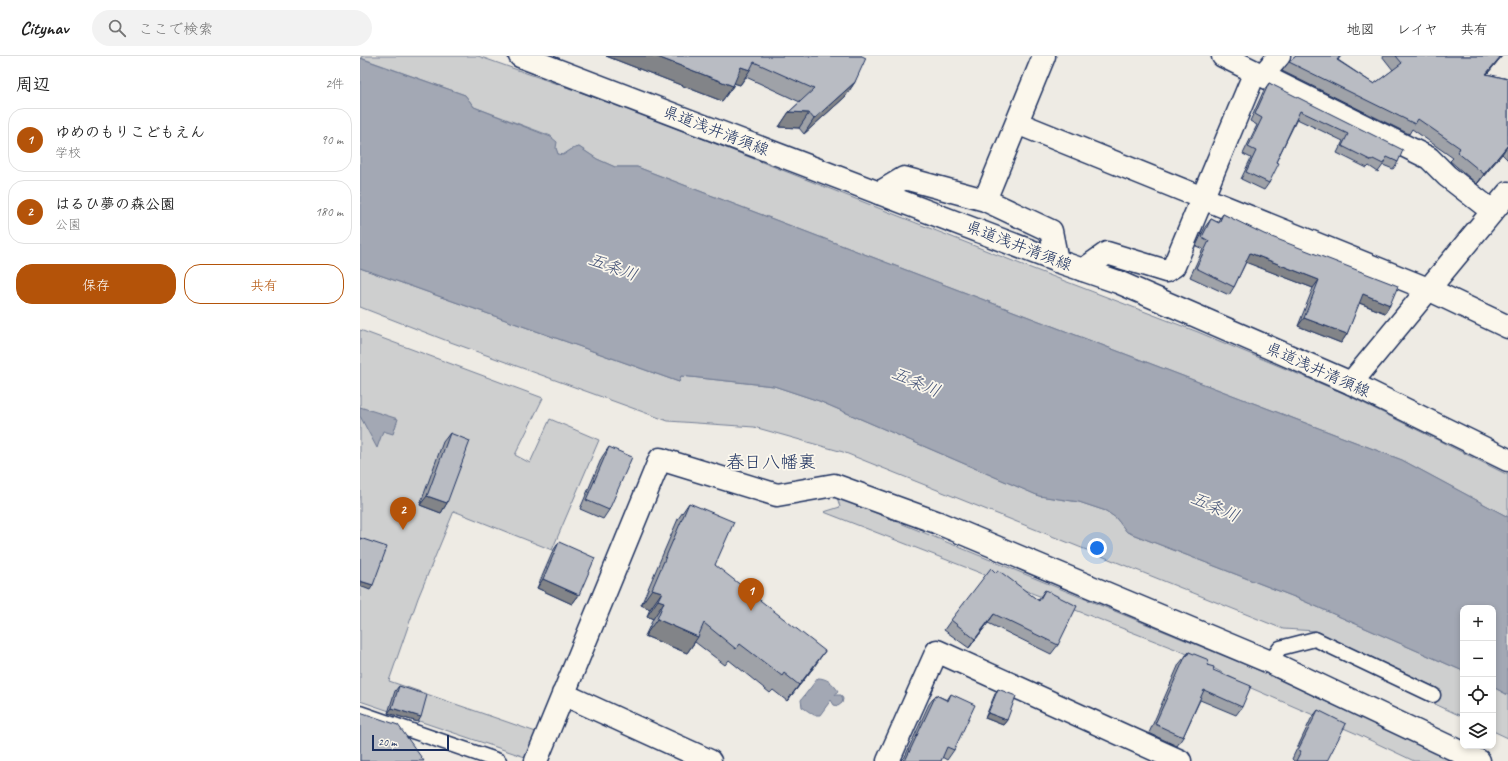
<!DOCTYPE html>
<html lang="ja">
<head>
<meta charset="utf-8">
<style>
	:root { --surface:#fff; --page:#f2f2f2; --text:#222; --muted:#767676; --line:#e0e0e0; --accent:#b45309 }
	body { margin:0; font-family:Caveat,"Klee One",sans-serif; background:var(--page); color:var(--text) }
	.controls { position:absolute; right:12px; bottom:12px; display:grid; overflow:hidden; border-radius:8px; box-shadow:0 2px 6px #0003 }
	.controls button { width:36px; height:36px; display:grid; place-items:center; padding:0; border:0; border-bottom:1px solid var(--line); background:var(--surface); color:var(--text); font:20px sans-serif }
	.scale { position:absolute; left:12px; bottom:10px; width:77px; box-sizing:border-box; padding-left:4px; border:2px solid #1b2f5e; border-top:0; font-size:11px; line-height:14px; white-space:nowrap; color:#1b2f5e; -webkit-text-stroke:3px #fbf7ec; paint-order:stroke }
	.you { position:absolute; left:737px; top:492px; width:14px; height:14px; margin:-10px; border:3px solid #fff; border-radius:50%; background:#1a73e8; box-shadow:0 0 0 6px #1a73e833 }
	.badge { display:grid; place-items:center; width:26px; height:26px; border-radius:50%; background:var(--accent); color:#fff; font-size:13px; font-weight:700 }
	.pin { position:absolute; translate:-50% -33px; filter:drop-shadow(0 1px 2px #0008) }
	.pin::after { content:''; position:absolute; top:21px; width:14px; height:12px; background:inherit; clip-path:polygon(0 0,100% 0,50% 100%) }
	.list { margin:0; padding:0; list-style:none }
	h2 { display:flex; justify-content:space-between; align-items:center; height:52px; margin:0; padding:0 16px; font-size:17px }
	h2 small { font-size:13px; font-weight:400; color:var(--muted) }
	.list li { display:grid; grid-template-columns:26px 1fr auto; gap:12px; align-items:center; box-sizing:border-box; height:64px; margin:0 8px 8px; padding:0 8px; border:1px solid var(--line); border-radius:16px }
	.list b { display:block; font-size:15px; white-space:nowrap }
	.list p { margin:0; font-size:13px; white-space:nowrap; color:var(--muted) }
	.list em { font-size:13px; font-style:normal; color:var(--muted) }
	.actions { display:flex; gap:8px; padding:12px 16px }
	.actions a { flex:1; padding:9px 0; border:1px solid var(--accent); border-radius:16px; text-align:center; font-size:14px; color:var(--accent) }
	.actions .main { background:var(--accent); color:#fff }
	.icon { flex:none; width:22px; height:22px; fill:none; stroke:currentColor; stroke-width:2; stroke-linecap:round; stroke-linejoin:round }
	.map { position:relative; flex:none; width:1148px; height:705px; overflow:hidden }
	header { display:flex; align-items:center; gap:24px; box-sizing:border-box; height:56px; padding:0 20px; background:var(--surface); border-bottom:1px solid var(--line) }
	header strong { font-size:19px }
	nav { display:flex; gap:22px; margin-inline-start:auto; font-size:14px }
	.search { width:280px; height:36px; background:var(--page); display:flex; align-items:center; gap:10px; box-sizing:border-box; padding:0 14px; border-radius:22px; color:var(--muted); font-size:15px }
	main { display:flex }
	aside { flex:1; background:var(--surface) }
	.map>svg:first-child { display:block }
	.green { fill:#cecfcf; stroke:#747f96 }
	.water { fill:#a3a8b4; stroke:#6d7892 }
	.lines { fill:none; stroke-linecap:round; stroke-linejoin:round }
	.service-casing { stroke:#1b2f5e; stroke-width:17 }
	.minor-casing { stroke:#1b2f5e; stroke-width:25 }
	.secondary-casing { stroke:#1b2f5e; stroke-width:25 }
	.service { stroke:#fbf7ec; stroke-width:14 }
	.minor { stroke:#fbf7ec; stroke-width:22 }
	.secondary { stroke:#fbf7ec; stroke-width:22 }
	.wall { fill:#9fa2a8; stroke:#1b2f5e }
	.shaded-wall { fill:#828488; stroke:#1b2f5e }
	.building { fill:#b9bcc3; stroke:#1b2f5e }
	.labels { text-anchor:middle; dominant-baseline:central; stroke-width:3.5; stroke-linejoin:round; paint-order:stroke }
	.street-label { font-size:16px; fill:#1b2f5e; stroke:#fbf7ec }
	.water-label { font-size:17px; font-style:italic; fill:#445378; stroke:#fbf7ec }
	.quarter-label { font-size:18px; fill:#1b2f5e; stroke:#fbf7ec }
</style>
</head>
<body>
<header>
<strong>Citynav</strong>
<div class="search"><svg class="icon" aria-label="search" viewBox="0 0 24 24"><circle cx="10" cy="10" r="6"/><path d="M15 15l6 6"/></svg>ここで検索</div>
<nav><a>地図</a><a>レイヤ</a><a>共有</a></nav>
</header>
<main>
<aside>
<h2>周辺<small>2件</small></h2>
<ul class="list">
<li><span class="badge">1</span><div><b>ゆめのもりこどもえん</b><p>学校</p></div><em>90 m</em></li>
<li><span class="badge">2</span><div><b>はるひ夢の森公園</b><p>公園</p></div><em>180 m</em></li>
</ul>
<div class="actions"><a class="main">保存</a><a>共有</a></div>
</aside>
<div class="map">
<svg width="1148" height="705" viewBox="0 0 1148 705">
	<rect width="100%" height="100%" fill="#eeebe4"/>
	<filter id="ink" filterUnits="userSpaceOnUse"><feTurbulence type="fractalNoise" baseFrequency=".025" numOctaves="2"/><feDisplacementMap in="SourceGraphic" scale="8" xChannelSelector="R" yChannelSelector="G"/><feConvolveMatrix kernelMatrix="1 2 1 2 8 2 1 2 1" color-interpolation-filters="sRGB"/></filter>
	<g filter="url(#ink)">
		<path class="green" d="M 2,0 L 118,0 L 265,52 L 668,211 L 838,276 L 983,337 L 1148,419 L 1148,461 L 1042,404 L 277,111 L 255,111 L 237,103 L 219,91 L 212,93 L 203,99 L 198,98 L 191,80 L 114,51 L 105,39 L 1,2 Z
			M 0,212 L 319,326 L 321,320 L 414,330 L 459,345 L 679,440 L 719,446 L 746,455 L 756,462 L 767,476 L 937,542 L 1103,615 L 1103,661 L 1075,648 L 1081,634 L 956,575 L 923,573 L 483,396 L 394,371 L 308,365 L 85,284 L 0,251 Z
			M 0,274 L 183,342 L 155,399 L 170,407 L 190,363 L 239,384 L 192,494 L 94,455 L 58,542 L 29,625 L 176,676 L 165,701 L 0,645 Z
			M 477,441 L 898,614 L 1094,705 L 1054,705 L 995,677 L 891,632 L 823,596 L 464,456 L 480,451 Z
			M 1133,631 L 1148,639 L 1148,682 L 1133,675 Z"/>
		<path class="water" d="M 0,2 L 105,39 L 114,51 L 191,81 L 197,86 L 196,92 L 198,98 L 203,99 L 212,93 L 219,91 L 237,103 L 255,111 L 277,111 L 1042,404 L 1148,461 L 1148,639 L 1133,631 L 1133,552 L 1103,552 L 1103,615 L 937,542 L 767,476 L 756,462 L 746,455 L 719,446 L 679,440 L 459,345 L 414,330 L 321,320 L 319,326 L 0,212 Z
			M 0,351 L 38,363 L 33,378 L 23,375 L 17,392 L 0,360 Z
			M 458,622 C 466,622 473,627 478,635 L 475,639 L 481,639 L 483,643 L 482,647 L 478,650 L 474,649 L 471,644 L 460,659 L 454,659 L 442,651 L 441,644 Z"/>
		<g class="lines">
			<defs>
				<path id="service" d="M 910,606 L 920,592 L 955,583 L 1073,639
					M 0,657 L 139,705"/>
				<path id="minor" d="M 684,0 L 625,144 L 691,175 L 697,205
					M 863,0 L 1069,102 L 1087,120 L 1132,155
					M 902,20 L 919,0
					M 657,67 L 1068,233 L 1148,271
					M 519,137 L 544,122 L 625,144
					M 723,214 L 747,197 L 806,215 L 814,210 L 895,16
					M 991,327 L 1148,137
					M 203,638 L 350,705
					M 176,705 L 300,403 L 417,439 L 474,429 L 576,466 L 910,606 L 1119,705
					M 528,705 L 577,595 L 820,705"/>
				<path id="secondary" d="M 160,0 L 697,205 L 758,226 L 991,327 L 1148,404"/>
			</defs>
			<use href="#service" class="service-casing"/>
			<use href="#minor" class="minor-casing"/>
			<use href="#secondary" class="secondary-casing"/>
			<use href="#service" class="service"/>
			<use href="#minor" class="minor"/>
			<use href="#secondary" class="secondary"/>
		</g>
		<path class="wall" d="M 246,0 L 502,0 L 495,26 L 485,41 L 444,78 L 439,72 L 419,71 L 429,56 L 440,46 L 386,21 L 380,29 L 374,27 L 373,30 L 362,45 Z
			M 936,0 L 981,0 L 978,4 L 1014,28 L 1033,14 L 1022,0 L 1142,0 L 1127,18 L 1148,23 L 1148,104 L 1142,98 L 1117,128 L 1090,105 L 1093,102 L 1052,73 L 1049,78 L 922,15 L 929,6 Z
			M 909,27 L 1038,106 L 1033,113 L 1023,109 L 1018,116 L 1009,110 L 1007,112 L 977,97 L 983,85 L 937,63 L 916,106 L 909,127 L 904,134 L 881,123 L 891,102 L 883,98 L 897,69 L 890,65 L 904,34 Z
			M 863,158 L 1030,249 L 1025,257 L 999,247 L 987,278 L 981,287 L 938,270 L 953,232 L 886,206 L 874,231 L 869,239 L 830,221 L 843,193 L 836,190 L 845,171 L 851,163 L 857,166 Z
			M 90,377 L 87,447 L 81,457 L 60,449 L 83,386 Z
			M 249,391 L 249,454 L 243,463 L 220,453 L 242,401 Z
			M 329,447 L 355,509 L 454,611 L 427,645 L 413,634 L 410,637 L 369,604 L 365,609 L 335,586 L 327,597 L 285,580 L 293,563 L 287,560 L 290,553 L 281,549 L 318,463 Z
			M 199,486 L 219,539 L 212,548 L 177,532 L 193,495 Z
			M 636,517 L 678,544 L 685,534 L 698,589 L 691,598 L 628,567 L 609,592 L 584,574 L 591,564 Z
			M 829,596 L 847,609 L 853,614 L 882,651 L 876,659 L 840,644 L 823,681 L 817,690 L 789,677 L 819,608 Z
			M 39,630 L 58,666 L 28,657 L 35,635 Z
			M 638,633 L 647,664 L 643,669 L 625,662 L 635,638 Z
			M 591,638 L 594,694 L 587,704 L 582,701 L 581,705 L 543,705 L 569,648 L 576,639 L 587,644 Z
			M 958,654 L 967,705 L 934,705 L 932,703 L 951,663 Z"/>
		<path class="shaded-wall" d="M 246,0 L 295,0 L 373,30 L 362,45 Z
			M 1141,0 L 1142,0 L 1119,28 L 1126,18 Z
			M 381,11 L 390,14 L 380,29 L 370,26 Z
			M 495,26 L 485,41 L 444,78 L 454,63 Z
			M 429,56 L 449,57 L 439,72 L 419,71 Z
			M 1148,89 L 1142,98 L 1117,128 L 1124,118 Z
			M 890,197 L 959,224 L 953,232 L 885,206 Z
			M 1003,238 L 1030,249 L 1025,257 L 997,246 Z
			M 944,262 L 987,278 L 981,287 L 938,270 Z
			M 67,440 L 87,447 L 81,457 L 60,449 Z
			M 183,523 L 219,539 L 212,548 L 177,532 Z
			M 0,525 L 13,529 L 10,534 L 0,530 Z
			M 292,533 L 302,536 L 290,553 L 281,549 Z
			M 298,544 L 304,546 L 293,563 L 287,560 Z
			M 634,558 L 628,567 L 609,592 L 615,583 Z
			M 297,563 L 338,581 L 327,597 L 285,580 Z
			M 465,595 L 454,611 L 427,645 L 439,629 Z
			M 32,652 L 61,661 L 58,666 L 28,657 Z
			M 628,657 L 647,664 L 643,669 L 625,662 Z"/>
		<path class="building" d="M 295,0 L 502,0 L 506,2 L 495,26 L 454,63 L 449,57 L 429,56 L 454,33 L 394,6 L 390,14 L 381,11 L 373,30 Z
			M 936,0 L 980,0 L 977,4 L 1014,28 L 1042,7 L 1036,0 L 1141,0 L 1126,18 L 1148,23 L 1148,89 L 1124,118 L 1097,96 L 1100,92 L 1058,63 L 1055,68 L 929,6 Z
			M 909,27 L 1043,94 L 1038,106 L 1027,101 L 1023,108 L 1013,103 L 1012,105 L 982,90 L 988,78 L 940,55 L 916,106 L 919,107 L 909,127 L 886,116 L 896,95 L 888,91 L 902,62 L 895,58 Z
			M 863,158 L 904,178 L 1038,230 L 1030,249 L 1003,238 L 987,278 L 944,262 L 959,224 L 890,197 L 874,231 L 836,212 L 849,185 L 842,181 L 851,163 L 859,167 Z
			M 90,377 L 110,385 L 87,447 L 67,440 Z
			M 249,391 L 272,401 L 249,454 L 226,444 Z
			M 329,447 L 374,466 L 355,509 L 465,595 L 439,629 L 424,617 L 422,620 L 380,588 L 376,593 L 344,567 L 338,581 L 297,563 L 304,546 L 298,544 L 302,536 L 292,533 Z
			M 0,482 L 27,491 L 13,529 L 0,525 Z
			M 199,486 L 235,502 L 219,539 L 183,523 Z
			M 631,512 L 636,517 L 638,514 L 679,545 L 685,534 L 717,550 L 698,589 L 634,558 L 615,583 L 591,564 Z
			M 829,596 L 849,604 L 847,609 L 854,611 L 853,614 L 891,630 L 882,651 L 844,634 L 823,681 L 795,668 L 826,599 L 827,600 Z
			M 39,630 L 67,639 L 61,661 L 32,652 Z
			M 638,633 L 656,640 L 647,664 L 628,657 Z
			M 591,638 L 615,649 L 594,694 L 587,691 L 581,705 L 545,705 L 576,639 L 588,645 Z
			M 958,654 L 986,668 L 967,705 L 936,705 L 941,695 L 938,694 Z
			M 0,656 L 38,669 L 64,705 L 0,705 Z"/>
	</g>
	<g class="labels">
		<g class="street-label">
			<text transform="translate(356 75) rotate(21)">県道浅井清須線</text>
			<text transform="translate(659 190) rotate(21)">県道浅井清須線</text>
			<text transform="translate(958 314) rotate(24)">県道浅井清須線</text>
		</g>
		<g class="water-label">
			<text transform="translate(253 211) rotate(20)">五条川</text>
			<text transform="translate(556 326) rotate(23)">五条川</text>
			<text transform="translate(855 451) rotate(23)">五条川</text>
		</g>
		<g class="quarter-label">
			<text x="411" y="406">春日八幡裏</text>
		</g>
	</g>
</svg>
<div class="controls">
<button>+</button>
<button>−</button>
<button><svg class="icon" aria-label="locate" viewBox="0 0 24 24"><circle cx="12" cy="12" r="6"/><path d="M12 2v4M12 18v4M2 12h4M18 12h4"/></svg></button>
<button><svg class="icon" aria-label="layers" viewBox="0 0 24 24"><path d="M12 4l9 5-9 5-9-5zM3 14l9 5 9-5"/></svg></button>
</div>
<div class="scale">20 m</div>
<div class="you"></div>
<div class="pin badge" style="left:391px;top:555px">1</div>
<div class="pin badge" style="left:43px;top:474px">2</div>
</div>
</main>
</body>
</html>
